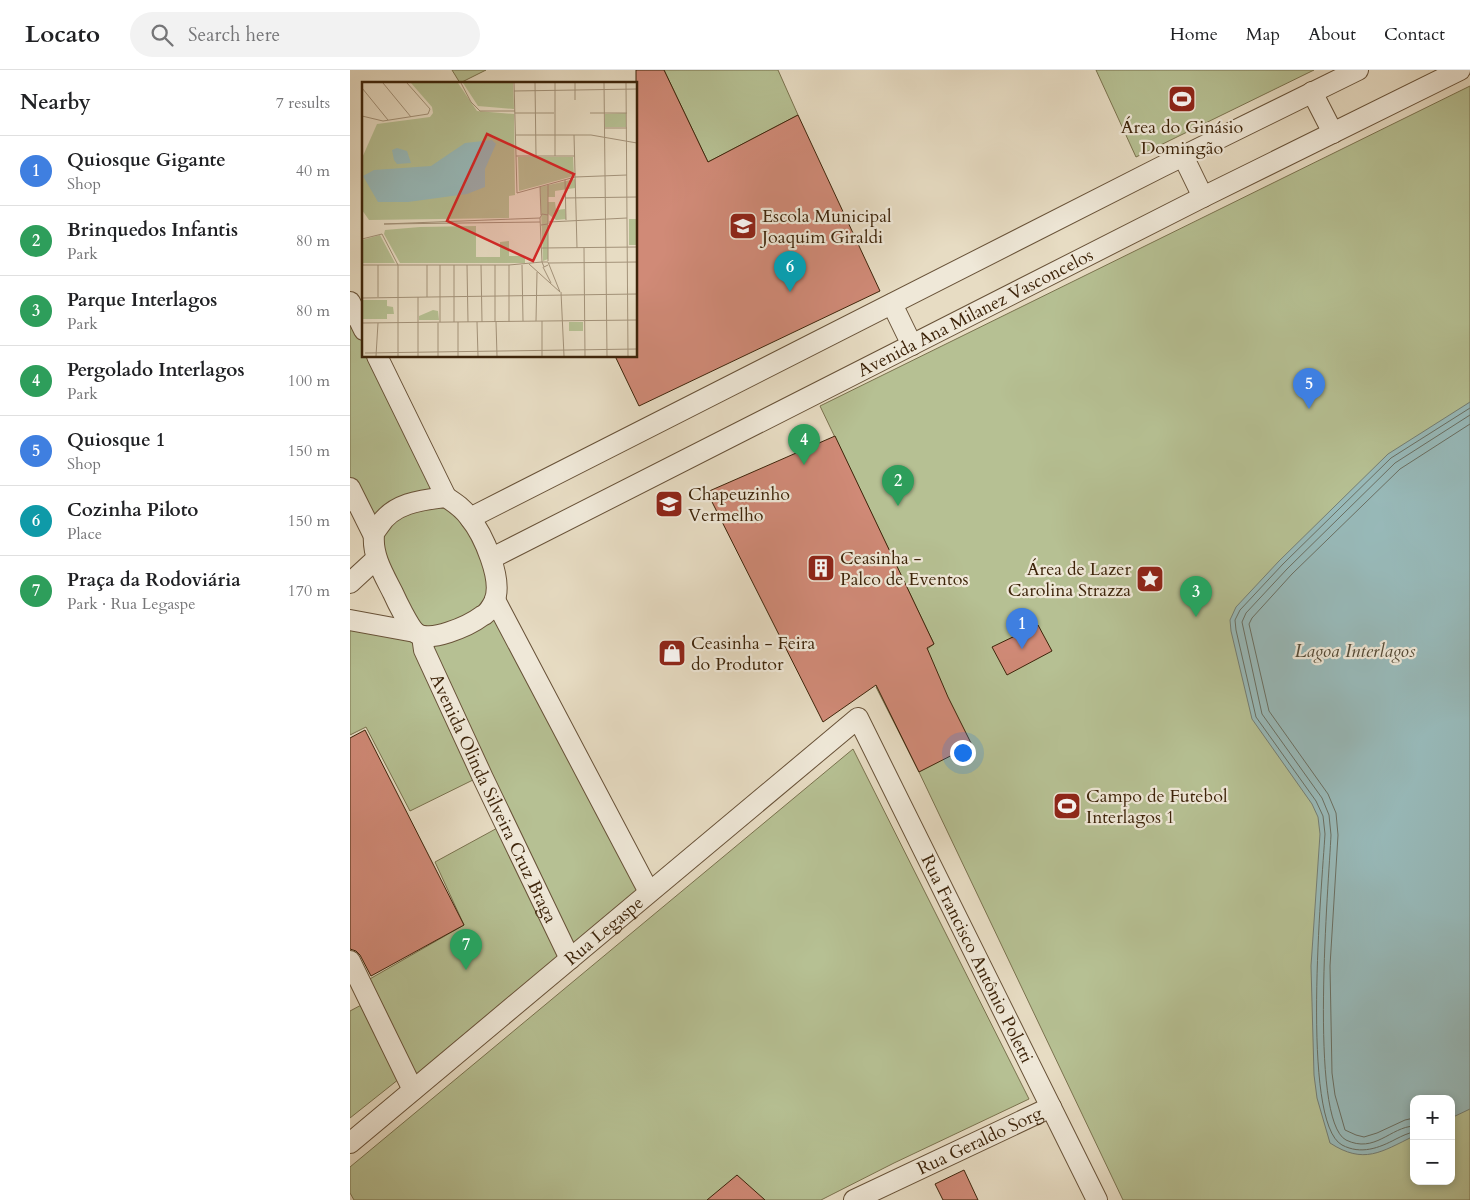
<!DOCTYPE html>
<html lang="en">
<head>
<meta charset="utf-8">
<style>
	:root { --surface:#fff; --page:#f2f2f2; --text:#202124; --muted:#757577; --line:#e0e0e0; --accent:#ea580c }
	body { margin:0; font-family:Cardo,serif; background:var(--page); color:var(--text) }
	.controls { position:absolute; right:15px; bottom:15px; display:grid; overflow:hidden; border-radius:10px; box-shadow:0 2px 8px #0003 }
	.controls button { width:45px; height:45px; display:grid; place-items:center; padding:0; border:0; border-bottom:1px solid var(--line); background:var(--surface); color:var(--text); font:25px sans-serif }
	.you { position:absolute; left:612px; top:682px; width:18px; height:18px; margin:-12px; border:4px solid #fff; border-radius:50%; background:#1a73e8; box-shadow:0 0 0 8px #1a73e833 }
	.badge { display:grid; place-items:center; width:32px; height:32px; border-radius:50%; background:var(--accent); color:#fff; font-size:16px; font-weight:700 }
	.pin { position:absolute; translate:-50% -41px; filter:drop-shadow(0 1px 2px #0008) }
	.pin::after { content:''; position:absolute; top:26px; width:18px; height:15px; background:inherit; clip-path:polygon(0 0,100% 0,50% 100%) }
	.list { margin:0; padding:0; list-style:none }
	h2 { display:flex; justify-content:space-between; align-items:center; height:65px; margin:0; padding:0 20px; font-size:21px }
	h2 small { font-size:16px; font-weight:400; color:var(--muted) }
	.list li { display:grid; grid-template-columns:32px 1fr auto; gap:15px; align-items:center; box-sizing:border-box; height:70px; padding:0 20px; border-top:1px solid var(--line) }
	.list b { display:block; font-size:19px; white-space:nowrap }
	.list p { margin:0; font-size:16px; white-space:nowrap; color:var(--muted) }
	.list em { font-size:16px; font-style:normal; color:var(--muted) }
	.icon { flex:none; width:28px; height:28px; fill:none; stroke:currentColor; stroke-width:2; stroke-linecap:round; stroke-linejoin:round }
	.map { position:relative; flex:none; width:1120px; height:1130px; overflow:hidden }
	header { display:flex; align-items:center; gap:30px; box-sizing:border-box; height:70px; padding:0 25px; background:var(--surface); border-bottom:1px solid var(--line) }
	header strong { font-size:24px }
	nav { display:flex; gap:28px; margin-inline-start:auto; font-size:18px }
	.search { width:350px; height:45px; background:var(--page); display:flex; align-items:center; gap:12px; box-sizing:border-box; padding:0 18px; border-radius:28px; color:var(--muted); font-size:19px }
	main { display:flex }
	aside { flex:1; background:var(--surface) }
	.map>svg:first-child { display:block }
	.green { fill:#b6c093; stroke:#7a724e; fill-rule:evenodd }
	.water { fill:#98baba; stroke:#747e74 }
	.lines { fill:none; stroke-linecap:round; stroke-linejoin:round }
	.shore { stroke:#6a6f62; stroke-width:1 }
	.building { fill:#d08a77; stroke:#3d240a }
	.minor-casing { stroke:#685238; stroke-width:22 }
	.minor { stroke:#efe8d8; stroke-width:20 }
	.labels { text-anchor:middle; dominant-baseline:central; stroke-width:4.5; stroke-linejoin:round; paint-order:stroke }
	.poi-label { font-size:18px; fill:#3d240a; stroke:#efe8d8; text-anchor:start }
	.street-label { font-size:18px; fill:#3d240a; stroke:#efe8d8 }
	.water-label { font-size:19px; font-style:italic; fill:#544a36; stroke:#efe8d8 }
	.inset-road { fill:none; stroke:#a39279; stroke-width:1 }
	.view { fill:#d62828; fill-opacity:0.15; stroke:#d62828; stroke-width:2.5 }
	.inset-edge { fill:none; stroke:#3d240a; stroke-width:2.5 }
</style>
</head>
<body>
<header>
<strong>Locato</strong>
<div class="search"><svg class="icon" aria-label="search" viewBox="0 0 24 24"><circle cx="10" cy="10" r="6"/><path d="M15 15l6 6"/></svg>Search here</div>
<nav><a>Home</a><a>Map</a><a>About</a><a>Contact</a></nav>
</header>
<main>
<aside>
<h2>Nearby<small>7 results</small></h2>
<ul class="list">
<li><span class="badge" style="background:#3f7fe0">1</span><div><b>Quiosque Gigante</b><p>Shop</p></div><em>40 m</em></li>
<li><span class="badge" style="background:#2e9e5b">2</span><div><b>Brinquedos Infantis</b><p>Park</p></div><em>80 m</em></li>
<li><span class="badge" style="background:#2e9e5b">3</span><div><b>Parque Interlagos</b><p>Park</p></div><em>80 m</em></li>
<li><span class="badge" style="background:#2e9e5b">4</span><div><b>Pergolado Interlagos</b><p>Park</p></div><em>100 m</em></li>
<li><span class="badge" style="background:#3f7fe0">5</span><div><b>Quiosque 1</b><p>Shop</p></div><em>150 m</em></li>
<li><span class="badge" style="background:#0f9aa8">6</span><div><b>Cozinha Piloto</b><p>Place</p></div><em>150 m</em></li>
<li><span class="badge" style="background:#2e9e5b">7</span><div><b>Praça da Rodoviária</b><p>Park · Rua Legaspe</p></div><em>170 m</em></li>
</ul>
</aside>
<div class="map">
<svg width="1120" height="1130" viewBox="0 0 1120 1130">
	<rect width="100%" height="100%" fill="#e7dcc3"/>
	<filter id="stains"><feTurbulence type="fractalNoise" baseFrequency=".004" numOctaves="4"/><feColorMatrix values="0 0 0 0 .2 0 0 0 0 .09 0 0 0 0 .02 0 0 0 .5 -.17"/></filter>
	<radialGradient id="worn" r=".72"><stop offset=".6" stop-color="#630" stop-opacity="0"/><stop offset="1" stop-color="#630" stop-opacity=".3"/></radialGradient>
	<path class="green" d="M 102,0 L 136,0 L 110,13 Z
		M 314,0 L 428,0 L 448,45 L 358,92 Z
		M 746,0 L 964,0 L 786,87 Z
		M 1120,16 L 1120,1130 L 773,1130 L 569,702 L 526,617 L 584,574 L 470,336 ZM 1064,1029 L 1101,1029 L 1101,1111 L 1064,1111 Z
		M 0,242 L 14,269 L 14,286 L 23,286 L 93,424 L 25,456 L 0,408 Z
		M 69,433 L 107,438 L 143,509 L 134,542 L 73,563 L 30,487 L 35,451 Z
		M 144,537 L 290,821 L 219,879 L 78,579 Z
		M 0,556 L 67,568 L 129,707 L 60,741 L 16,657 L 0,665 Z
		M 503,679 L 679,1029 L 544,1093 L 471,1130 L 4,1130 L 0,1123 L 0,1097 Z
		M 151,756 L 212,885 L 63,1020 L 11,914 L 114,855 L 85,792 Z
		M 15,933 L 49,1009 L 0,1048 L 0,941 Z"/>
	<path class="water" d="M 1120,332 L 1120,1039 L 1101,1048 L 1101,1029 L 1064,1029 L 1064,1066 C 1031,1082 1014,1095 980,1073 L 967,1028 L 964,1005 L 961,896 L 970,764 L 968,747 L 962,734 L 902,649 L 881,561 L 880,550 L 886,537 L 929,491 L 1038,384 Z"/>
	<g class="lines">
		<path class="shore" d="M 1064,1048 L 1055,1050 L 1027,1063 L 1014,1067 L 1006,1065 L 995,1060 L 985,1025 L 982,1003 L 980,896 L 988,765 L 986,743 L 978,724 L 919,641 L 899,554 L 902,548 L 942,504 L 1050,399 L 1120,354
			M 1064,1056 C 1040,1057 1025,1084 996,1070 C 958,1050 979,810 981,765 L 979,745 L 972,728 L 912,644 L 892,552 L 896,543 L 937,499 L 1045,393 L 1120,345
			M 1064,1062 C 1058,1063 1052,1066 1046,1069 C 1029,1078 1011,1085 992,1075 C 950,1052 972,813 975,764 L 973,746 L 966,731 L 906,647 L 886,560 L 885,550 L 890,540 L 933,494 L 1041,388 L 1120,338"/>
	</g>
	<path class="building" d="M 286,0 L 314,0 L 358,92 L 448,45 L 530,221 L 289,336 L 265,286 L 286,286 Z
		M 485,366 L 584,574 L 577,578 L 598,627 L 622,675 L 569,702 L 526,615 L 473,652 L 357,422 Z
		M 688,555 L 702,581 L 657,605 L 642,577 Z
		M 15,660 L 114,855 L 21,906 L 10,885 L 6,881 L 0,879 L 0,668 Z
		M 614,1100 L 628,1130 L 593,1130 L 585,1114 Z
		M 387,1105 L 415,1130 L 357,1130 Z"/>
	<g class="lines">
		<defs>
			<g id="minor">
				<path d="M 962,22 L 983,63"/>
				<path d="M 833,86 L 853,127"/>
				<path d="M 0,232 L 14,260"/>
				<path d="M 542,234 L 562,275"/>
				<path d="M 27,286 L 96,427"/>
				<path d="M 0,418 L 23,464"/>
				<path d="M 96,427 C 105,433 113,438 119,447 C 133,464 154,510 144,532 C 142,536 137,544 132,546 C 120,555 78,575 65,562 C 59,556 47,532 43,523 C 34,505 22,486 24,465 C 24,462 27,459 29,456 C 43,433 71,430 96,427 Z"/>
				<path d="M 120,448 L 811,97 L 1008,0"/>
				<path id="s1" d="M 142,488 L 853,127 L 1110,0"/>
				<path d="M 0,513 L 26,489"/>
				<path d="M 145,530 L 299,822"/>
				<path d="M 0,550 L 65,562"/>
				<path id="s2" d="M 72,566 L 74,580 L 133,708 L 220,889"/>
				<path d="M 0,891 L 63,1020"/>
				<path id="s3" d="M 0,1073 L 508,648 L 747,1130"/>
				<path id="s4" d="M 504,1130 L 701,1037"/>
			</g>
		</defs>
		<use href="#minor" class="minor-casing"/>
		<use href="#minor" class="minor"/>
	</g>
	<defs>
		<symbol id="stadium-square" viewBox="-11 -11 22 22"><rect x="-9" y="-9" width="18" height="18" rx="4" fill="#8f2418" stroke="#efe8d8"/><path d="M0-5a6.5 5 0 1 0 0 10a6.5 5 0 1 0 0-10ZM-3.5-1.8h7v3.6h-7Z" fill="#fff"/></symbol>
		<symbol id="school-square" viewBox="-11 -11 22 22"><rect x="-9" y="-9" width="18" height="18" rx="4" fill="#8f2418" stroke="#efe8d8"/><path d="M0-5L7-2L0 1L-7-2ZM-4 1L0 2.5L4 1V4Q0 6-4 4Z" fill="#fff"/></symbol>
		<symbol id="building-square" viewBox="-11 -11 22 22"><rect x="-9" y="-9" width="18" height="18" rx="4" fill="#8f2418" stroke="#efe8d8"/><path d="M-4-6H4V6H1V3H-1V6H-4ZM-2.5-4.3h1.7v1.8h-1.7ZM.8-4.3h1.7v1.8H.8ZM-2.5-1h1.7V.8h-1.7ZM.8-1h1.7V.8H.8Z" fill="#fff"/></symbol>
		<symbol id="sight-square" viewBox="-11 -11 22 22"><rect x="-9" y="-9" width="18" height="18" rx="4" fill="#8f2418" stroke="#efe8d8"/><path d="M0-6L1.8-2.2L6-1.7L2.9 1.2L3.7 5.4L0 3.3L-3.7 5.4L-2.9 1.2L-6-1.7L-1.8-2.2Z" fill="#fff"/></symbol>
		<symbol id="shop-square" viewBox="-11 -11 22 22"><rect x="-9" y="-9" width="18" height="18" rx="4" fill="#8f2418" stroke="#efe8d8"/><path d="M-5-2.5h2.3a2.7 3.5 0 0 1 5.4 0H5L5.5 6h-11ZM-1.5-2.5h3a1.5 2.3 0 0 0-3 0Z" fill="#fff"/></symbol>
	</defs>
	<g fill-rule="evenodd">
		<use href="#stadium-square" x="816" y="13" width="32" height="32"/>
		<use href="#school-square" x="377" y="140" width="32" height="32"/>
		<use href="#school-square" x="303" y="418" width="32" height="32"/>
		<use href="#building-square" x="455" y="482" width="32" height="32"/>
		<use href="#sight-square" x="784" y="493" width="32" height="32"/>
		<use href="#shop-square" x="306" y="567" width="32" height="32"/>
		<use href="#stadium-square" x="701" y="720" width="32" height="32"/>
	</g>
	<g class="labels">
		<g class="poi-label">
			<text x="832" y="57" text-anchor="middle">Área do Ginásio<tspan x="832" dy="21">Domingão</tspan></text>
			<text x="412" y="146">Escola Municipal<tspan x="412" dy="21">Joaquim Giraldi</tspan></text>
			<text x="338" y="424">Chapeuzinho<tspan x="338" dy="21">Vermelho</tspan></text>
			<text x="490" y="488">Ceasinha -<tspan x="490" dy="21">Palco de Eventos</tspan></text>
			<text x="781" y="499" text-anchor="end">Área de Lazer<tspan x="781" dy="21">Carolina Strazza</tspan></text>
			<text x="341" y="573">Ceasinha - Feira<tspan x="341" dy="21">do Produtor</tspan></text>
			<text x="736" y="726">Campo de Futebol<tspan x="736" dy="21">Interlagos 1</tspan></text>
		</g>
		<g class="street-label">
			<text stroke="none"><textPath href="#s1" startOffset="542">Avenida Ana Milanez Vasconcelos</textPath></text>
			<text stroke="none"><textPath href="#s2" startOffset="178">Avenida Olinda Silveira Cruz Braga</textPath></text>
			<text stroke="none"><textPath href="#s3" startOffset="331">Rua Legaspe</textPath></text>
			<text stroke="none"><textPath href="#s3" startOffset="931">Rua Francisco Antônio Poletti</textPath></text>
			<text stroke="none"><textPath href="#s4" startOffset="139">Rua Geraldo Sorg</textPath></text>
		</g>
		<g class="water-label">
			<text x="1005" y="581">Lagoa Interlagos</text>
		</g>
	</g>
	<g transform="translate(12 12)">
		<rect width="275" height="275" fill="#e7dcc3"/>
		<path d="M 49,1 L 96,1 L 115,29 L 152,32 L 153,113 L 147,114 L 147,136 L 7,138 L 0,128 L 0,76 L 15,42 L 68,35 L 71,31 L 70,25 ZM 101,1 L 151,1 L 152,27 L 116,24 ZM 264,31 L 264,45 L 243,45 L 243,32 ZM 156,75 L 211,75 L 212,94 L 157,109 ZM 213,97 L 213,106 L 193,109 L 193,115 L 186,115 L 186,120 L 193,120 L 194,128 L 203,127 L 204,137 L 194,138 L 186,132 L 186,177 L 181,179 L 178,105 ZM 267,137 L 275,137 L 275,163 L 267,163 ZM 114,144 L 114,175 L 138,175 L 138,160 L 147,159 L 147,174 L 163,174 L 163,181 L 38,181 L 22,152 L 23,148 L 58,145 ZM 18,153 L 33,181 L 0,181 L 0,158 ZM 0,218 L 25,218 L 25,224 L 31,225 L 32,232 L 25,232 L 25,237 L 0,237 ZM 71,228 L 76,229 L 77,238 L 57,238 L 57,234 ZM 207,240 L 221,240 L 221,249 L 207,249 Z" fill="#b6c093"/>
		<path d="M 130,58 L 134,62 L 123,87 L 123,105 L 105,112 L 46,120 L 16,120 L 1,94 L 12,88 L 69,84 L 103,61 ZM 35,66 L 45,69 L 49,81 L 35,82 L 32,78 L 30,68 Z" fill="#98baba"/>
		<path class="inset-road" d="M 21,1 L 49,35M 99,1 L 109,20 L 118,29 L 153,29M 152,1 L 155,111 L 213,95 L 265,93M 173,1 L 174,74M 193,1 L 193,74M 213,1 L 213,18M 242,1 L 245,274M 264,1 L 266,274M 0,6 L 26,38M 152,9 L 275,7M 153,31 L 192,31M 228,31 L 265,31M 0,34 L 21,39 L 66,32 L 68,27 L 45,1M 242,46 L 265,46M 154,53 L 229,53 L 275,61M 212,53 L 215,166M 154,74 L 213,74M 203,98 L 204,138M 178,105 L 179,133M 203,116 L 275,115M 186,133 L 186,103M 178,136 L 22,142 L 178,140M 187,140 L 265,136M 179,143 L 186,142 L 186,133 L 180,132 L 178,136 L 180,180M 186,143 L 186,179M 0,157 L 20,152 L 36,183 L 36,274M 180,166 L 275,165M 222,166 L 223,274M 187,181 L 275,180M 167,182 L 198,210M 0,183 L 147,183 L 180,180M 16,183 L 16,215M 65,183 L 65,215M 92,183 L 92,240M 105,183 L 106,240M 119,183 L 120,240M 133,183 L 133,240M 160,183 L 161,239M 186,183 L 182,185 L 180,180 L 186,180 L 198,210M 181,185 L 189,201M 199,210 L 202,274M 0,216 L 275,212M 174,239 L 175,190M 180,239 L 180,274M 78,240 L 78,183M 96,240 L 96,274M 115,240 L 116,274M 134,240 L 135,274M 147,240 L 147,183M 0,241 L 275,238M 76,241 L 76,274M 3,271 L 275,267M 14,274 L 16,241M 56,274 L 56,215"/>
		<path class="view" d="M 125,52 L 212,92 L 171,179 L 85,139 Z"/>
		<rect width="275" height="275" class="inset-edge"/>
	</g>
	<rect width="100%" height="100%" filter="url(#stains)"/>
	<rect width="100%" height="100%" fill="url(#worn)"/>
</svg>
<div class="controls">
<button>+</button>
<button>−</button>
</div>
<div class="you"></div>
<div class="pin badge" style="left:672px;top:579px;background:#3f7fe0">1</div>
<div class="pin badge" style="left:548px;top:436px;background:#2e9e5b">2</div>
<div class="pin badge" style="left:846px;top:547px;background:#2e9e5b">3</div>
<div class="pin badge" style="left:454px;top:395px;background:#2e9e5b">4</div>
<div class="pin badge" style="left:959px;top:339px;background:#3f7fe0">5</div>
<div class="pin badge" style="left:440px;top:222px;background:#0f9aa8">6</div>
<div class="pin badge" style="left:116px;top:900px;background:#2e9e5b">7</div>
</div>
</main>
</body>
</html>
